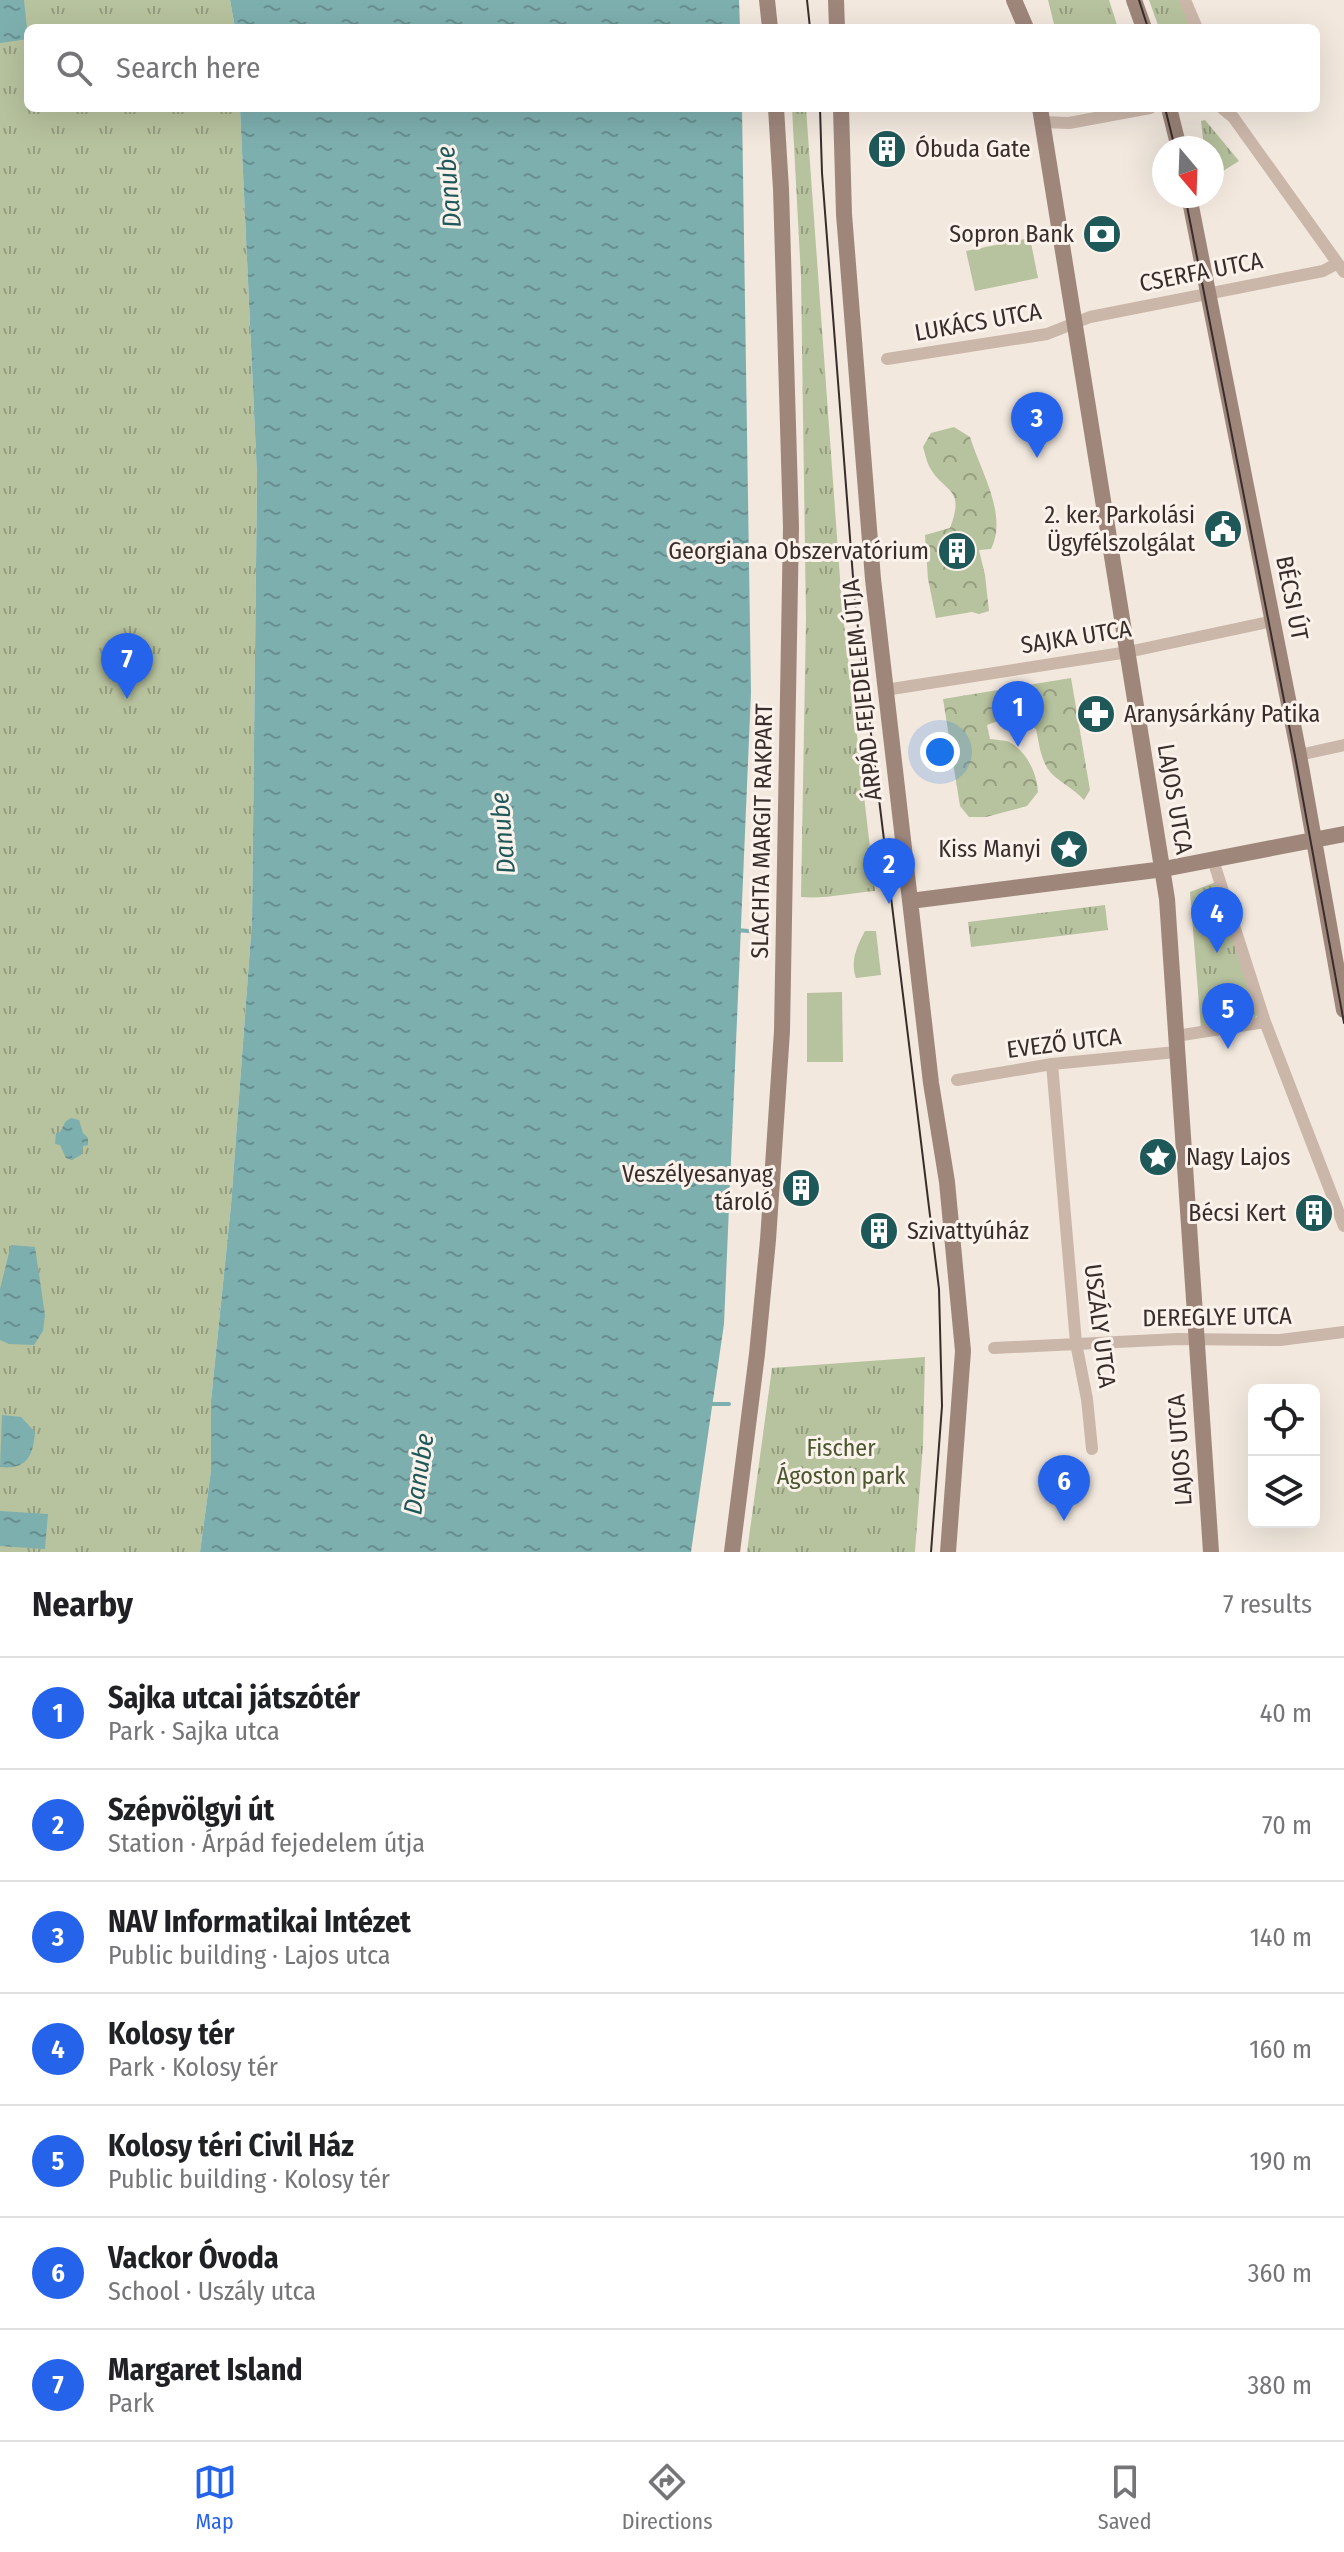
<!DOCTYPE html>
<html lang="en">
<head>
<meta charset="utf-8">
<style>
	:root { --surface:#fff; --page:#f2f2f2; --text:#202124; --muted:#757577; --line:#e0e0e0; --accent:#2563eb }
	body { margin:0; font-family:"Fira Sans Condensed",sans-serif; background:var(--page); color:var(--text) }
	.controls { position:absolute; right:24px; bottom:24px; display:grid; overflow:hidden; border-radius:12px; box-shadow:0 8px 32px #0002 }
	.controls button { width:72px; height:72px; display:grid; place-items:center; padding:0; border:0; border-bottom:2px solid var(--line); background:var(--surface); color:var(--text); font:40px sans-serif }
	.compass { position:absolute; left:1152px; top:136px; width:72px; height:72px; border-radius:50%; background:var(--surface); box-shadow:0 8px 32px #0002; rotate:161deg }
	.you { position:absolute; left:940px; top:752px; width:28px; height:28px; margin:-20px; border:6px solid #fff; border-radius:50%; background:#1a73e8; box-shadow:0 0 0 12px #1a73e833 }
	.badge { display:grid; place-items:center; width:52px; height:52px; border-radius:50%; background:var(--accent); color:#fff; font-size:26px; font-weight:700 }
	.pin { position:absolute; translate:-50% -66px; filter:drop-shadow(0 2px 4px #0008) }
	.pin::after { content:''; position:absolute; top:42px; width:28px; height:24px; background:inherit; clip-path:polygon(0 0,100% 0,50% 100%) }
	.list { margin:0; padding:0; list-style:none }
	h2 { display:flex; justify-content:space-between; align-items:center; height:104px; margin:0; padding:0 32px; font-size:34px }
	h2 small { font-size:26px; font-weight:400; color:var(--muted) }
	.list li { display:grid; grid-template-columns:52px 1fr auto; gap:24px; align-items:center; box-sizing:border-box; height:112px; padding:0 32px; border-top:2px solid var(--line) }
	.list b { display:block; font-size:30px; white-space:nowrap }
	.list p { margin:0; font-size:26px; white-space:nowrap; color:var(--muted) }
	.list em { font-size:26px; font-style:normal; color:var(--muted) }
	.icon { flex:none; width:44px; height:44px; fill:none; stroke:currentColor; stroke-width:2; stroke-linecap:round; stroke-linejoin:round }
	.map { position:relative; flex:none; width:1344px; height:1552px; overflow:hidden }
	.search { position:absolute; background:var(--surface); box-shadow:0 8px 32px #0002; left:24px; right:24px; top:24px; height:88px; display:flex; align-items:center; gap:20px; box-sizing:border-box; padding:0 28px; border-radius:12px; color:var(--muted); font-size:30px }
	.sheet { height:888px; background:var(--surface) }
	nav { display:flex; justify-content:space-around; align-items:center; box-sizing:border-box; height:112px; border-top:2px solid var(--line); background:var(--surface); font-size:22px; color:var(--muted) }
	nav a { display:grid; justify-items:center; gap:4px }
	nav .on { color:var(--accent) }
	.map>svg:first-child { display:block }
	.green { fill:#b7c29e }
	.forest { fill:url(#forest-crowns) }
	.park { fill:url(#park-tufts) }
	.water { fill:url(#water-ripples) }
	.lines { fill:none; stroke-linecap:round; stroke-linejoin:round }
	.stream { stroke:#7eafaf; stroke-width:4 }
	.street { stroke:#cbb7aa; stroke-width:12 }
	.secondary { stroke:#9e867b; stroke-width:16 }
	.tram { stroke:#382d2a; stroke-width:2 }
	.labels { text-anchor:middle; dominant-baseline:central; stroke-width:6; stroke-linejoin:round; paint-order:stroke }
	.poi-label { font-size:24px; fill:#382d2a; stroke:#faf2eb; text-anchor:end }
	.street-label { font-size:24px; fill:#382d2a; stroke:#faf2eb }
	.park-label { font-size:24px; fill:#49562e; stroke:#faf2eb }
	.water-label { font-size:26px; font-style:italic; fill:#1f5859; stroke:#faf2eb }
</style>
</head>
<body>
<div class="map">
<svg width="1344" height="1552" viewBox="0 0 1344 1552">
	<defs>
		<pattern id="forest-crowns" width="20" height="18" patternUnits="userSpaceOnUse" patternTransform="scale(2)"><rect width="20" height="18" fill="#b7c29e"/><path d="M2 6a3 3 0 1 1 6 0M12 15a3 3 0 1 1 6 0" fill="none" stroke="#969e81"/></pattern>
		<pattern id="park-tufts" width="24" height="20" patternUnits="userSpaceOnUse" patternTransform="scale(2)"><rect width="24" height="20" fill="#b7c29e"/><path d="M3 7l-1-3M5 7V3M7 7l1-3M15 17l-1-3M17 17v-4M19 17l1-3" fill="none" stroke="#969e81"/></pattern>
		<pattern id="water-ripples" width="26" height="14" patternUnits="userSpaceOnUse" patternTransform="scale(2)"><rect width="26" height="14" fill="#7eafaf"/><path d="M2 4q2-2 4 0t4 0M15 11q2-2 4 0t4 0" fill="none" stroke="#688f8f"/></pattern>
	</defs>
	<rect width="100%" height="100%" fill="#f2e8de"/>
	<path class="green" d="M 1030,238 L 1038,278 L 975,291 L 966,251 Z
		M 865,931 L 876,931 L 881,975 L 856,978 C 850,961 857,946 865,931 Z
		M 842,992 L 843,1062 L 807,1062 L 807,993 Z"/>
	<path class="forest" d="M 954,427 L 970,437 C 981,472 1008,515 991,549 L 979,550 L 985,575 L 989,611 L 979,614 L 972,612 L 936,618 L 928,579 L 925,535 L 950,528 C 966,486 944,494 929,466 C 926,460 925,453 923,447 L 931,433 Z
		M 1071,678 L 1090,790 L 1084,800 C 1074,789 1061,783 1052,774 C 1041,763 1039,743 1036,729 L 1009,717 L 987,725 L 990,739 C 995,740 1005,740 1009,742 C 1027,751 1037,774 1038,792 L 1027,806 L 986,817 L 969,817 L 960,806 L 943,699 Z"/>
	<path class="park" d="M 0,0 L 230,0 L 235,28 L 28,28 L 28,108 L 240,108 L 257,476 L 252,921 L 231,1205 L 211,1401 L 211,1470 L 200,1552 L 0,1552 Z
		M 1048,0 L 1109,0 L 1118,28 L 1055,28 Z
		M 1149,0 L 1180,0 L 1192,28 L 1159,28 Z
		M 792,108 L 806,108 L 842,606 L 875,891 C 850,893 826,899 801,897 L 806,618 L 801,277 Z
		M 1205,120 L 1239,161 L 1212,178 L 1212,148 L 1204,148 L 1201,121 Z
		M 1216,882 L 1259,1013 L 1253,1020 L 1201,1029 L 1190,892 Z
		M 1105,905 L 1108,930 L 971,947 L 968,922 Z
		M 925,1357 L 923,1444 L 915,1552 L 747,1552 L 772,1368 Z"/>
	<path class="water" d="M 0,0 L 24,0 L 28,39 L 0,43 Z
		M 230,0 L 739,0 L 740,28 L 235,28 Z
		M 240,108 L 742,108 L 751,692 L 724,1324 L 691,1552 L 200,1552 L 211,1470 L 211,1401 L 231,1205 L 252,921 L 257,476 Z
		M 71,1118 L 79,1120 L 83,1133 L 88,1138 L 88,1145 L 83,1146 L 81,1155 L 72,1160 L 66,1158 L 60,1145 L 55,1144 L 56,1133 L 60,1132 L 66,1121 Z
		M 11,1245 L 35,1247 L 45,1315 L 43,1331 L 34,1345 L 9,1344 L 0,1340 L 0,1289 Z
		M 2,1415 L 21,1417 L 35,1432 C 33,1456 27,1470 0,1467 Z
		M 0,1511 L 48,1514 L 45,1549 L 0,1546 Z"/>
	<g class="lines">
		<path class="stream" d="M 737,930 L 759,932
			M 707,1404 L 729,1404"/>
		<path class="street" d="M 1185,0 L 1197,28
			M 1222,108 L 1233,117 L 1344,272
			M 1042,122 L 1069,123 L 1150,108
			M 887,359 L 1047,334 L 1090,317 L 1323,271 L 1336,264
			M 885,690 L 1128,652 L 1273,621
			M 1299,755 L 1344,745
			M 1213,860 L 1265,1022 L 1344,1226
			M 1176,1036 L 1265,1022
			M 1052,1064 L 1076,1343 L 1087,1399 L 1092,1449
			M 957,1080 L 1052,1064 L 1176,1052
			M 994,1348 L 1178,1339 L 1280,1340 L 1344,1332"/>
		<path class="secondary" d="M 767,0 L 770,28
			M 836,0 L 837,28
			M 1014,0 L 1026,28
			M 1134,0 L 1144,28
			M 841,108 L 844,214 L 873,579 L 931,1083 L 947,1182 L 963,1351 L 948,1552
			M 1040,108 L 1167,899 L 1211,1552
			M 1169,108 L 1179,148
			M 1189,196 L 1299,755 L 1344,1010
			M 910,901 L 1164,869 L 1344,834
			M 732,1552 L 757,1354 L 768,1240 L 782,1031 L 791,527 L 781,189 L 776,108"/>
		<path class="tram" d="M 807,0 L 810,28
			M 1139,0 L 1148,28
			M 820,108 L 822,173 L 855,603 L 939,1289 L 942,1406 L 931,1552
			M 1165,108 L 1175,148
			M 1185,196 L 1295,756 L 1344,1023"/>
	</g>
	<defs>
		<symbol id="building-disc" viewBox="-11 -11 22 22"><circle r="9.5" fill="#1f5859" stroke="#faf2eb"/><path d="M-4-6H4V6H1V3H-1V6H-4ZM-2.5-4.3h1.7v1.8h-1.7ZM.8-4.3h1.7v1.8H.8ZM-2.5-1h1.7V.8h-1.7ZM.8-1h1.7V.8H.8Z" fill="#fff"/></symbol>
		<symbol id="bank-disc" viewBox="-11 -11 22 22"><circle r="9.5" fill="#1f5859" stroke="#faf2eb"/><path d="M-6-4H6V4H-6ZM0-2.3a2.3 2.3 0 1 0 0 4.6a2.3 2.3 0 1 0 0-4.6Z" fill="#fff"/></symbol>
		<symbol id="civic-disc" viewBox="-11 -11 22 22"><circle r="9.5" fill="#1f5859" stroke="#faf2eb"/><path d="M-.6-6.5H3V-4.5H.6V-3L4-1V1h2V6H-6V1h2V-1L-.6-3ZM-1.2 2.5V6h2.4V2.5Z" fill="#fff"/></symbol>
		<symbol id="pharmacy-disc" viewBox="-11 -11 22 22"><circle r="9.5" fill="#1f5859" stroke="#faf2eb"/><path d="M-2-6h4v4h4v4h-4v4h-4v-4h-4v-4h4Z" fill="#fff"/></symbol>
		<symbol id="sight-disc" viewBox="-11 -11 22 22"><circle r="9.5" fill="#1f5859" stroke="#faf2eb"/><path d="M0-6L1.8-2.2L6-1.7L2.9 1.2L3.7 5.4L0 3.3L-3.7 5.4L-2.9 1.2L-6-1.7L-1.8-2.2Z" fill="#fff"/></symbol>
	</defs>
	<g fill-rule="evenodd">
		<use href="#building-disc" x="865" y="127" width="44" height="44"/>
		<use href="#bank-disc" x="1080" y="212" width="44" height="44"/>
		<use href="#civic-disc" x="1201" y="507" width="44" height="44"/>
		<use href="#building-disc" x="935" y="529" width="44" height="44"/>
		<use href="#pharmacy-disc" x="1074" y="692" width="44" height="44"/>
		<use href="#sight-disc" x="1047" y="827" width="44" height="44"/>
		<use href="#sight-disc" x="1136" y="1135" width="44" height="44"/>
		<use href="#building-disc" x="779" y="1166" width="44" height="44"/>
		<use href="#building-disc" x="1292" y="1191" width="44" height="44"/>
		<use href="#building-disc" x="857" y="1209" width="44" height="44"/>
	</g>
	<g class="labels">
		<g class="poi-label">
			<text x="915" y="149" text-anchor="start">Óbuda Gate</text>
			<text x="1074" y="234">Sopron Bank</text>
			<text x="1195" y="515">2. ker. Parkolási<tspan x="1195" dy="28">Ügyfélszolgálat</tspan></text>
			<text x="929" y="551">Georgiana Obszervatórium</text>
			<text x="1124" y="714" text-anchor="start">Aranysárkány Patika</text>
			<text x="1041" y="849">Kiss Manyi</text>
			<text x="1186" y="1157" text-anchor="start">Nagy Lajos</text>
			<text x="773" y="1174">Veszélyesanyag<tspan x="773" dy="28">tároló</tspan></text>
			<text x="1286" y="1213">Bécsi Kert</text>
			<text x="907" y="1231" text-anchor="start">Szivattyúház</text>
		</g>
		<g class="street-label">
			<text transform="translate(1201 272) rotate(-11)">CSERFA UTCA</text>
			<text transform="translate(978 322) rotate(-10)">LUKÁCS UTCA</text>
			<text transform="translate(1292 598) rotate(79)">BÉCSI ÚT</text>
			<text transform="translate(1076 637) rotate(-9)">SAJKA UTCA</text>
			<text transform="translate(862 690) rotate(-96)">ÁRPÁD FEJEDELEM ÚTJA</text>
			<text transform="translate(1175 799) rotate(80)">LAJOS UTCA</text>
			<text transform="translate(762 831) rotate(-89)">SLACHTA MARGIT RAKPART</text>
			<text transform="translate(1064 1043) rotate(-7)">EVEZŐ UTCA</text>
			<text transform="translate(1217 1317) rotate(-1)">DEREGLYE UTCA</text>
			<text transform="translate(1100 1326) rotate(83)">USZÁLY UTCA</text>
			<text transform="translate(1180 1450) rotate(-94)">LAJOS UTCA</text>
		</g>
		<g class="park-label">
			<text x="841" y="1448">Fischer<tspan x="841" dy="28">Ágoston park</tspan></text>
		</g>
		<g class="water-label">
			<text transform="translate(449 187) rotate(-95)">Danube</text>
			<text transform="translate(503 833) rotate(-95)">Danube</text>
			<text transform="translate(419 1474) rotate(-81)">Danube</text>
		</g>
	</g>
</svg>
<div class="controls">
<button><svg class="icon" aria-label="locate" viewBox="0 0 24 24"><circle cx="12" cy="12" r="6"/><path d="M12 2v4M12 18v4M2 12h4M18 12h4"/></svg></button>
<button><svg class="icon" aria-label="layers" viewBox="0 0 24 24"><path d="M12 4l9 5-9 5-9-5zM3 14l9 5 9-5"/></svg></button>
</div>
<svg class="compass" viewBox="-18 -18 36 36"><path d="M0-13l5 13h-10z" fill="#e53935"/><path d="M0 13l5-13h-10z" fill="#757577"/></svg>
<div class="you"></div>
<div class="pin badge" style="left:1018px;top:747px">1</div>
<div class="pin badge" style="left:889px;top:904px">2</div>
<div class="pin badge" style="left:1037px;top:458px">3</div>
<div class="pin badge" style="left:1217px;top:953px">4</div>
<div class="pin badge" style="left:1228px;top:1049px">5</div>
<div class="pin badge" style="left:1064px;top:1521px">6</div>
<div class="pin badge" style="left:127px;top:699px">7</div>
<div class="search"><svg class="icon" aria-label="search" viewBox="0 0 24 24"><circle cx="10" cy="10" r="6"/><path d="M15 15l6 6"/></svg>Search here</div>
</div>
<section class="sheet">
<h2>Nearby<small>7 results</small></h2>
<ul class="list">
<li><span class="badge">1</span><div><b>Sajka utcai játszótér</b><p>Park · Sajka utca</p></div><em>40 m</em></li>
<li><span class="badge">2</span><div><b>Szépvölgyi út</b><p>Station · Árpád fejedelem útja</p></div><em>70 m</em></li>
<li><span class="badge">3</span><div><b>NAV Informatikai Intézet</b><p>Public building · Lajos utca</p></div><em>140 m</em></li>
<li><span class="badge">4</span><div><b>Kolosy tér</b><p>Park · Kolosy tér</p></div><em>160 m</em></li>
<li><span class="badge">5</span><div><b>Kolosy téri Civil Ház</b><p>Public building · Kolosy tér</p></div><em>190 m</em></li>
<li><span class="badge">6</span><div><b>Vackor Óvoda</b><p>School · Uszály utca</p></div><em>360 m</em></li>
<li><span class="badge">7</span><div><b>Margaret Island</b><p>Park</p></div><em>380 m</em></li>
</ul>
</section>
<nav>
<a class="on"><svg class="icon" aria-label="map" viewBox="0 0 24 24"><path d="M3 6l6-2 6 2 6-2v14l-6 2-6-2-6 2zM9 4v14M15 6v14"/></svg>Map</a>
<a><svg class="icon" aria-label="directions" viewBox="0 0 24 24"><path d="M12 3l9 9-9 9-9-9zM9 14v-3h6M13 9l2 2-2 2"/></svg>Directions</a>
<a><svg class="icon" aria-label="saved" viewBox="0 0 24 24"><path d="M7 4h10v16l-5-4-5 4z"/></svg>Saved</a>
</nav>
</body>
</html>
